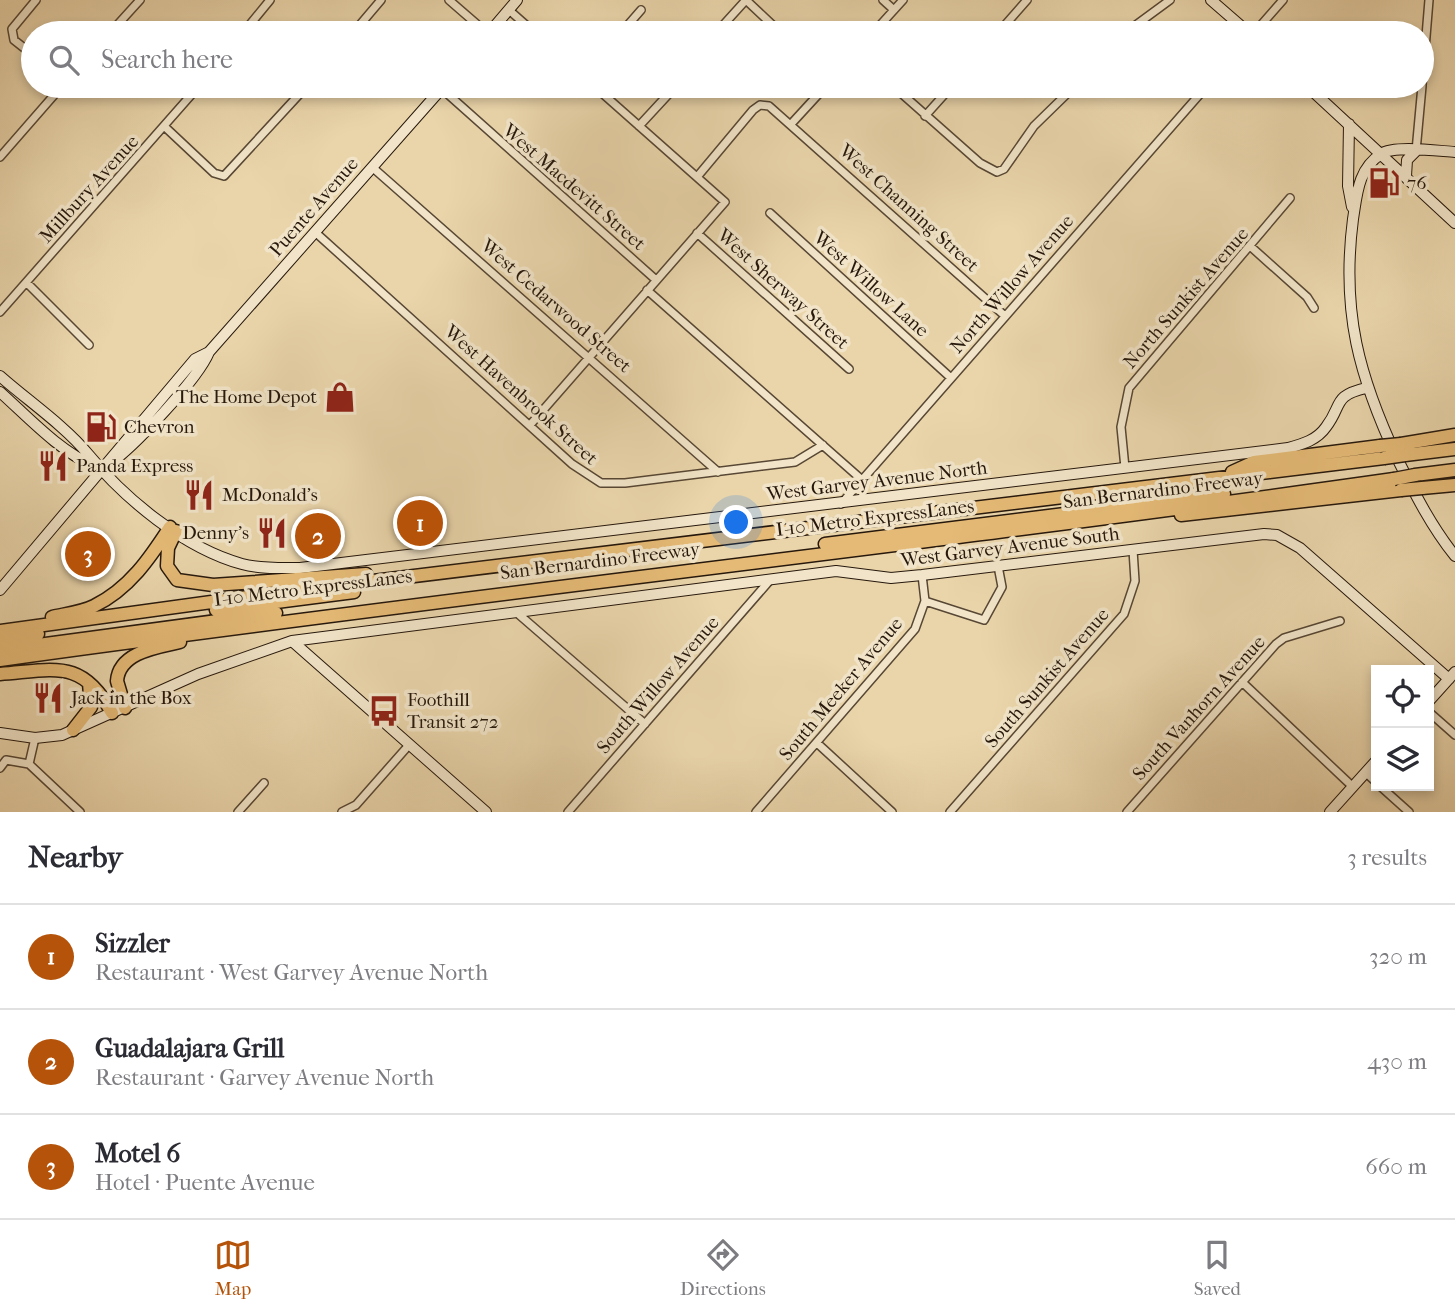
<!DOCTYPE html>
<html lang="en">
<head>
<meta charset="utf-8">
<style>
	:root { --surface:#fff; --page:#f2f2f3; --text:#2b2b33; --muted:#7c7c81; --line:#e1e1e2; --accent:#b45309 }
	body { margin:0; font-family:"IM FELL French Canon",serif; background:var(--page); color:var(--text) }
	.controls { position:absolute; right:21px; bottom:21px; display:grid; overflow:hidden; border-radius:0px; box-shadow:0 4px 10px #0003 }
	.controls button { width:63px; height:63px; display:grid; place-items:center; padding:0; border:0; border-bottom:2px solid var(--line); background:var(--surface); color:var(--text); font:35px sans-serif }
	.you { position:absolute; left:737px; top:523px; width:24px; height:24px; margin:-18px; border:5px solid #fff; border-radius:50%; background:#1a73e8; box-shadow:0 0 0 10px #1a73e833 }
	.badge { display:grid; place-items:center; width:46px; height:46px; border-radius:50%; background:var(--accent); color:#fff; font-size:23px; font-weight:700 }
	.pin { position:absolute; translate:-50% -50%; border:4px solid #fff; box-shadow:0 2px 7px #0006 }
	.list { margin:0; padding:0; list-style:none }
	h2 { display:flex; justify-content:space-between; align-items:center; height:91px; margin:0; padding:0 28px; font-size:30px }
	h2 small { font-size:23px; font-weight:400; color:var(--muted) }
	.list li { display:grid; grid-template-columns:46px 1fr auto; gap:21px; align-items:center; box-sizing:border-box; height:105px; padding:0 28px; border-top:2px solid var(--line) }
	.list b { display:block; font-size:26px; white-space:nowrap }
	.list p { margin:0; font-size:23px; white-space:nowrap; color:var(--muted) }
	.list em { font-size:23px; font-style:normal; color:var(--muted) }
	.icon { flex:none; width:38px; height:38px; fill:none; stroke:currentColor; stroke-width:2; stroke-linecap:round; stroke-linejoin:round }
	.map { position:relative; flex:none; width:1455px; height:812px; overflow:hidden }
	.search { position:absolute; background:var(--surface); box-shadow:0 4px 10px #0003; left:21px; right:21px; top:21px; height:77px; display:flex; align-items:center; gap:18px; box-sizing:border-box; padding:0 24px; border-radius:38px; color:var(--muted); font-size:26px }
	.sheet { height:406px; background:var(--surface) }
	nav { display:flex; justify-content:space-around; align-items:center; box-sizing:border-box; height:98px; border-top:2px solid var(--line); background:var(--surface); font-size:19px; color:var(--muted) }
	nav a { display:grid; justify-items:center; gap:4px }
	nav .on { color:var(--accent) }
	.map>svg:first-child { display:block }
	.lines { fill:none; stroke-linecap:round; stroke-linejoin:round }
	.street-casing { stroke:#574734; stroke-width:10 }
	.secondary-casing { stroke:#26180c; stroke-width:12 }
	.highway-casing { stroke:#26180c; stroke-width:15 }
	.street { stroke:#f1e4c8; stroke-width:7 }
	.secondary { stroke:#f1e4c8; stroke-width:10 }
	.highway { stroke:#e5ba76; stroke-width:12 }
	.highway-bridge-casing { stroke:#26180c; stroke-width:15; stroke-linecap:butt }
	.highway-bridge { stroke:#e5ba76; stroke-width:12 }
	.labels { text-anchor:middle; dominant-baseline:central; stroke-width:7; stroke-linejoin:round; paint-order:stroke }
	.poi-label { font-size:19px; fill:#26180c; stroke:#f1e4c8; text-anchor:start }
	.street-label { font-size:19px; fill:#26180c; stroke:#f1e4c8 }
</style>
</head>
<body>
<div class="map">
<svg width="1455" height="812" viewBox="0 0 1455 812">
	<rect width="100%" height="100%" fill="#ead5ab"/>
	<filter id="stains"><feTurbulence type="fractalNoise" baseFrequency=".00286" numOctaves="4"/><feColorMatrix values="0 0 0 0 .2 0 0 0 0 .09 0 0 0 0 .02 0 0 0 .5 -.17"/></filter>
	<radialGradient id="worn" r=".72"><stop offset=".6" stop-color="#630" stop-opacity="0"/><stop offset="1" stop-color="#630" stop-opacity=".3"/></radialGradient>
	<g class="lines">
		<defs>
			<path id="street" d="M 449,0 L 487,33
				M 746,0 L 781,33
				M 883,0 L 894,10
				M 509,10 L 535,33
				M 110,33 L 140,0
				M 243,33 L 270,0
				M 353,33 L 381,0
				M 621,33 L 641,10
				M 716,33 L 746,0
				M 873,33 L 903,0
				M 998,33 L 1027,0
				M 1125,33 L 1170,0
				M 1254,33 L 1283,0
				M 33,55 L 14,40 L 12,29 L 36,0
				M 1422,85 L 1429,0
				M 893,86 L 980,163 L 997,172 L 1004,169 L 1034,126 L 1075,86
				M 442,89 L 655,279
				M 925,116 L 952,86
				M 792,123 L 826,86
				M 639,126 L 676,86
				M 165,127 L 214,173 L 224,176 L 307,86
				M 1416,151 L 1422,86
				M 0,157 L 62,86
				M 372,167 L 718,472
				M 697,177 L 753,110 L 760,105 L 769,106 L 1005,316
				M 770,213 L 951,378
				M 315,232 L 572,464 L 601,483 L 625,483 L 795,462 L 823,445
				M 697,233 L 849,369
				M 1250,246 L 1307,297 L 1314,308
				M 27,283 L 89,345
				M 647,290 L 861,479
				M 0,312 L 199,86
				M 530,425 L 725,202 L 594,86
				M 1125,468 L 1121,427 L 1129,388 L 1290,198
				M 841,504 L 1207,86
				M 925,601 L 984,620 L 1002,587 L 998,566
				M 516,612 L 645,724
				M 1242,682 L 1353,787
				M 1429,712 L 1455,735
				M 35,738 L 29,764 L 80,812
				M 817,743 L 892,812
				M 0,768 L 6,760 L 29,764
				M 1366,773 L 1376,782
				M 1380,786 L 1409,812
				M 238,812 L 264,783
				M 342,812 L 356,805 L 409,745
				M 568,812 L 771,579
				M 756,812 L 915,629 L 925,601 L 922,575
				M 950,812 L 1124,614 L 1135,581 L 1133,550
				M 1127,812 L 1276,644 L 1284,638 L 1340,621"/>
			<path id="secondary" d="M 1211,0 L 1249,33
				M 489,33 L 517,0
				M 1307,86 L 1455,223
				M 1349,124 L 1348,186 L 1352,207
				M 1455,152 C 1438,151 1394,145 1381,154 C 1358,169 1357,194 1353,219 C 1341,312 1359,377 1398,460 C 1415,494 1431,526 1455,556
				M 1406,176 L 1407,160 L 1416,151
				M 0,376 C 27,400 65,426 88,454 C 125,499 184,548 242,564 C 260,569 281,568 300,568 L 1288,448 C 1303,444 1317,440 1326,427 C 1343,405 1332,396 1366,388
				M 0,392 C 28,417 59,451 94,466
				M 108,465 C 133,448 198,379 209,352 L 444,86
				M 0,590 L 195,359 L 209,352
				M 292,641 L 486,812
				M 1429,701 L 1455,672
				M 0,733 L 35,738 L 62,735 L 198,674 L 292,641 L 836,571 L 891,578 L 922,575 L 1264,534 L 1277,535 L 1300,548 L 1449,679
				M 1330,812 L 1376,761"/>
			<path id="highway" d="M 1401,444 L 1455,435
				M 1405,455 L 1455,449
				M 1232,472 L 1254,462 L 1380,446
				M 1415,475 L 1455,470
				M 1422,488 L 1455,485
				M 1181,515 L 1401,490
				M 176,531 L 168,548 L 167,566 L 177,580 L 213,585 L 366,574
				M 825,544 L 1224,494
				M 216,610 L 354,592
				M 52,617 C 65,614 82,612 94,606 C 129,589 150,558 170,527
				M 0,631 L 299,590 L 1384,458
				M 0,640 L 38,634
				M 0,650 L 276,613
				M 0,660 C 464,595 930,545 1394,479
				M 0,674 C 55,670 82,658 112,713
				M 125,708 L 117,681 C 119,652 158,647 180,642
				M 73,730 L 91,707 L 89,683"/>
		</defs>
		<use href="#street" class="street-casing"/>
		<use href="#secondary" class="secondary-casing"/>
		<use href="#highway" class="highway-casing"/>
		<use href="#street" class="street"/>
		<use href="#secondary" class="secondary"/>
		<use href="#highway" class="highway"/>
		<defs>
			<path id="highway-bridge" d="M 1380,446 L 1401,444
				M 1384,458 L 1405,455
				M 1394,479 L 1415,475
				M 1401,490 L 1422,488"/>
		</defs>
		<use href="#highway-bridge" class="highway-bridge-casing"/>
		<use href="#highway-bridge" class="highway-bridge"/>
	</g>
	<defs>
		<symbol id="fuel-bare" viewBox="-9 -9 18 18"><path d="M-5.5-6h7V0h2V4h1.3V-2.5L3-4.5l.8-.8L6-3V5H2.5V1h-1V6h-7ZM-4.2-4.7v3.2H.2V-4.7Z" fill="#8f2418" stroke="#f1e4c8" stroke-width="2.5" paint-order="stroke"/></symbol>
		<symbol id="shop-bare" viewBox="-9 -9 18 18"><path d="M-5-2.5h2.3a2.7 3.5 0 0 1 5.4 0H5L5.5 6h-11ZM-1.5-2.5h3a1.5 2.3 0 0 0-3 0Z" fill="#8f2418" stroke="#f1e4c8" stroke-width="2.5" paint-order="stroke"/></symbol>
		<symbol id="restaurant-bare" viewBox="-9 -9 18 18"><path d="M-5-6h1v4h1v-4h1v4h1v-4h1v5L-1.5 .5V6h-2V.5L-5-1ZM5-6V6H3V1.5H1.5Q1.5-4 5-6Z" fill="#8f2418" stroke="#f1e4c8" stroke-width="2.5" paint-order="stroke"/></symbol>
		<symbol id="bus-bare" viewBox="-9 -9 18 18"><path d="M-5-6H5V4H4V6H2V4H-2V6H-4V4H-5ZM-3.5-4V0h7V-4ZM-3.5 1.2v1.5H-2V1.2ZM2 1.2v1.5H3.5V1.2Z" fill="#8f2418" stroke="#f1e4c8" stroke-width="2.5" paint-order="stroke"/></symbol>
	</defs>
	<g fill-rule="evenodd">
		<use href="#fuel-bare" x="1362" y="161" width="44" height="44"/>
		<use href="#shop-bare" x="318" y="375" width="44" height="44"/>
		<use href="#fuel-bare" x="79" y="405" width="44" height="44"/>
		<use href="#restaurant-bare" x="31" y="444" width="44" height="44"/>
		<use href="#restaurant-bare" x="177" y="473" width="44" height="44"/>
		<use href="#restaurant-bare" x="250" y="511" width="44" height="44"/>
		<use href="#restaurant-bare" x="26" y="676" width="44" height="44"/>
		<use href="#bus-bare" x="362" y="689" width="44" height="44"/>
	</g>
	<g class="labels">
		<g class="poi-label">
			<text x="1407" y="183">76</text>
			<text x="317" y="397" text-anchor="end">The Home Depot</text>
			<text x="124" y="427">Chevron</text>
			<text x="76" y="466">Panda Express</text>
			<text x="222" y="495">McDonald's</text>
			<text x="249" y="533" text-anchor="end">Denny's</text>
			<text x="71" y="698">Jack in the Box</text>
			<text x="407" y="700">Foothill<tspan x="407" dy="22">Transit 272</tspan></text>
		</g>
		<g class="street-label">
			<text transform="translate(574 187) rotate(41)">West Macdevitt Street</text>
			<text transform="translate(89 189) rotate(-48)">Millbury Avenue</text>
			<text transform="translate(314 207) rotate(-49)">Puente Avenue</text>
			<text transform="translate(909 208) rotate(42)">West Channing Street</text>
			<text transform="translate(871 284) rotate(42)">West Willow Lane</text>
			<text transform="translate(1012 284) rotate(-49)">North Willow Avenue</text>
			<text transform="translate(783 289) rotate(42)">West Sherway Street</text>
			<text transform="translate(1186 298) rotate(-49)">North Sunkist Avenue</text>
			<text transform="translate(556 306) rotate(41)">West Cedarwood Street</text>
			<text transform="translate(521 395) rotate(42)">West Havenbrook Street</text>
			<text transform="translate(877 481) rotate(-7)">West Garvey Avenue North</text>
			<text transform="translate(1163 490) rotate(-7)">San Bernardino Freeway</text>
			<text transform="translate(875 518) rotate(-7)">I-10 Metro ExpressLanes</text>
			<text transform="translate(1010 547) rotate(-7)">West Garvey Avenue South</text>
			<text transform="translate(600 561) rotate(-7)">San Bernardino Freeway</text>
			<text transform="translate(313 588) rotate(-7)">I-10 Metro ExpressLanes</text>
			<text transform="translate(1047 678) rotate(-49)">South Sunkist Avenue</text>
			<text transform="translate(658 685) rotate(-49)">South Willow Avenue</text>
			<text transform="translate(841 689) rotate(-50)">South Meeker Avenue</text>
			<text transform="translate(1199 708) rotate(-48)">South Vanhorn Avenue</text>
		</g>
	</g>
	<rect width="100%" height="100%" filter="url(#stains)"/>
	<rect width="100%" height="100%" fill="url(#worn)"/>
</svg>
<div class="controls">
<button><svg class="icon" aria-label="locate" viewBox="0 0 24 24"><circle cx="12" cy="12" r="6"/><path d="M12 2v4M12 18v4M2 12h4M18 12h4"/></svg></button>
<button><svg class="icon" aria-label="layers" viewBox="0 0 24 24"><path d="M12 4l9 5-9 5-9-5zM3 14l9 5 9-5"/></svg></button>
</div>
<div class="you"></div>
<div class="pin badge" style="left:420px;top:523px">1</div>
<div class="pin badge" style="left:318px;top:536px">2</div>
<div class="pin badge" style="left:88px;top:554px">3</div>
<div class="search"><svg class="icon" aria-label="search" viewBox="0 0 24 24"><circle cx="10" cy="10" r="6"/><path d="M15 15l6 6"/></svg>Search here</div>
</div>
<section class="sheet">
<h2>Nearby<small>3 results</small></h2>
<ul class="list">
<li><span class="badge">1</span><div><b>Sizzler</b><p>Restaurant · West Garvey Avenue North</p></div><em>320 m</em></li>
<li><span class="badge">2</span><div><b>Guadalajara Grill</b><p>Restaurant · Garvey Avenue North</p></div><em>430 m</em></li>
<li><span class="badge">3</span><div><b>Motel 6</b><p>Hotel · Puente Avenue</p></div><em>660 m</em></li>
</ul>
</section>
<nav>
<a class="on"><svg class="icon" aria-label="map" viewBox="0 0 24 24"><path d="M3 6l6-2 6 2 6-2v14l-6 2-6-2-6 2zM9 4v14M15 6v14"/></svg>Map</a>
<a><svg class="icon" aria-label="directions" viewBox="0 0 24 24"><path d="M12 3l9 9-9 9-9-9zM9 14v-3h6M13 9l2 2-2 2"/></svg>Directions</a>
<a><svg class="icon" aria-label="saved" viewBox="0 0 24 24"><path d="M7 4h10v16l-5-4-5 4z"/></svg>Saved</a>
</nav>
</body>
</html>
